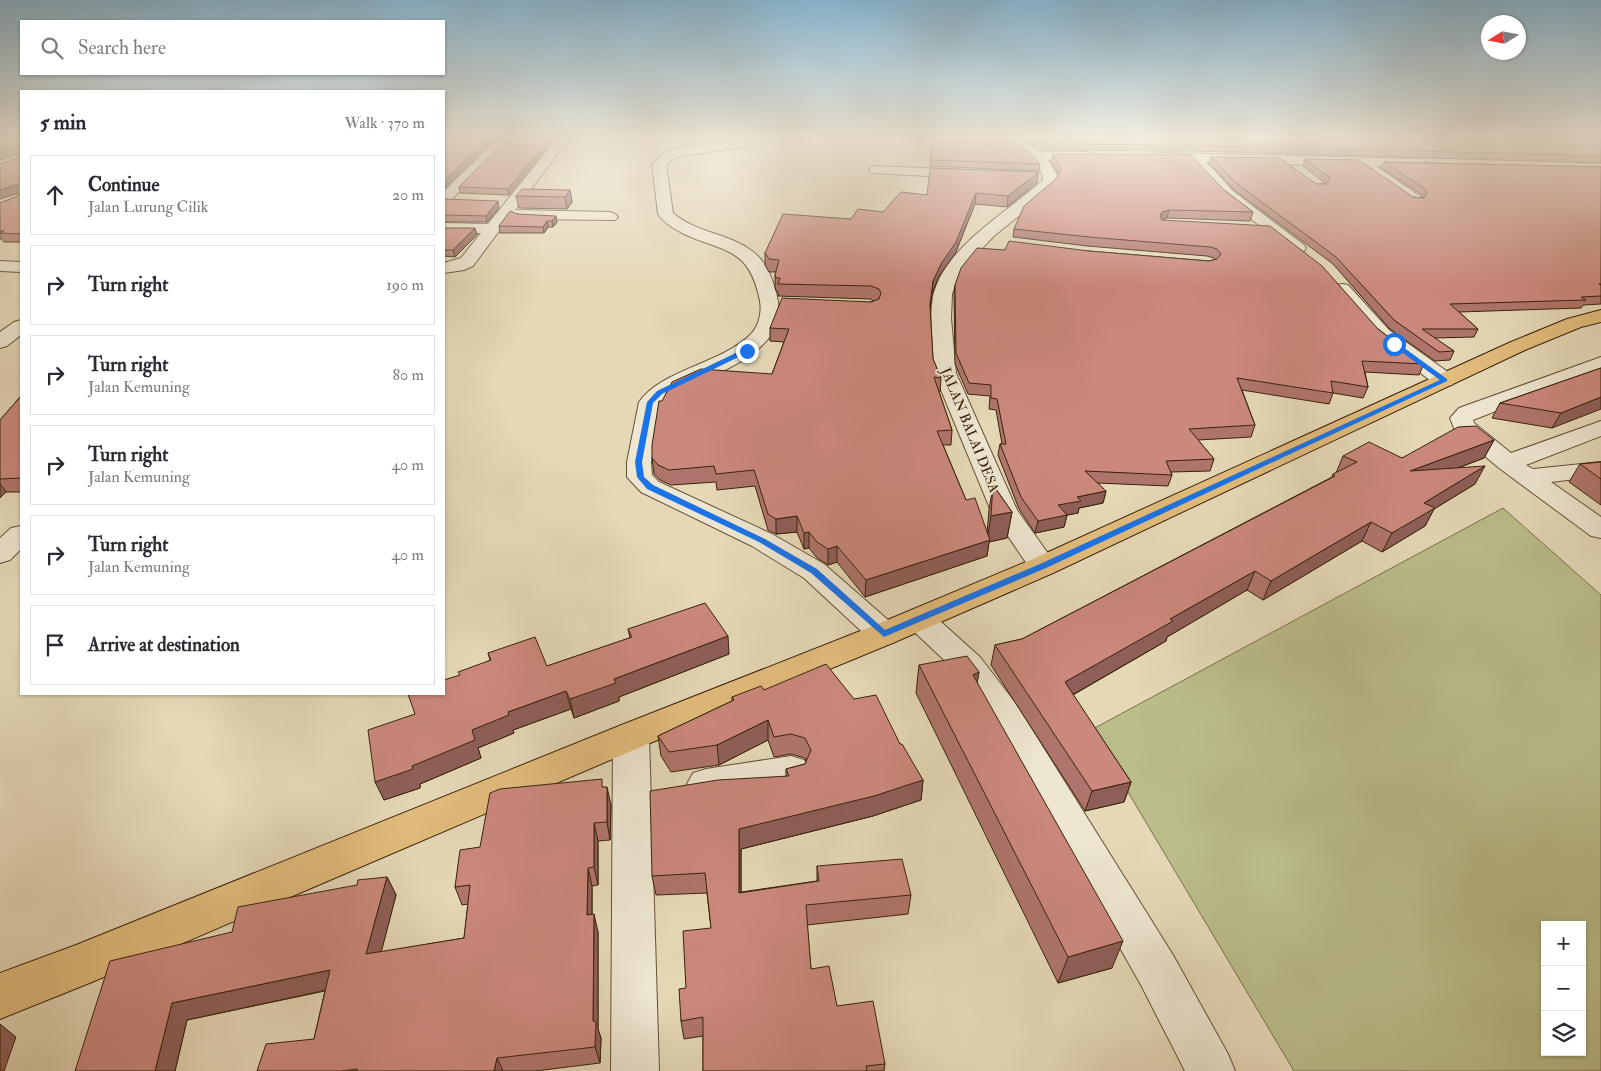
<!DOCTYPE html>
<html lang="en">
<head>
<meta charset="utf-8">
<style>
	:root { --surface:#fff; --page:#f7f7f7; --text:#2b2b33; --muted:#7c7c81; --line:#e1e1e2 }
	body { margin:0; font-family:"IM FELL Double Pica",serif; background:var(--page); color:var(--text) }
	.controls { position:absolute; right:15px; bottom:15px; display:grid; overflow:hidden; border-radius:0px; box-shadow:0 1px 4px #0004 }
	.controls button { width:45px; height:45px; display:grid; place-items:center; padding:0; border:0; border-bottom:1px solid var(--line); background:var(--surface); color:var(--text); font:25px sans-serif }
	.compass { position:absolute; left:1481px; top:15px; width:45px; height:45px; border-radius:50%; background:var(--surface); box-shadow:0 1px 4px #0004; rotate:259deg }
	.stop { position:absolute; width:15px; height:15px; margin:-11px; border:4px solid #1a73e8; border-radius:50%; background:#fff }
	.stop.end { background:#1a73e8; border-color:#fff; box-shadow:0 1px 5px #0008 }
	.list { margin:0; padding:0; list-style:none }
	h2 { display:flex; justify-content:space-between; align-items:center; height:65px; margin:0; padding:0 20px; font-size:21px }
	h2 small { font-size:16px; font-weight:400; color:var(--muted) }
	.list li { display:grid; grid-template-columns:32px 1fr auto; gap:15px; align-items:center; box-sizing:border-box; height:80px; margin:0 10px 10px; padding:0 10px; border:1px solid var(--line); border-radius:0px }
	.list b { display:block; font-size:19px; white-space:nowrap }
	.list p { margin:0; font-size:16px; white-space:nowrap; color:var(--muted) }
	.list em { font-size:16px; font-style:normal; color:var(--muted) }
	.icon { flex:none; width:28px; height:28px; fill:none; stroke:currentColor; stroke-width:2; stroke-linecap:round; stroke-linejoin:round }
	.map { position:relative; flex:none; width:1601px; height:1071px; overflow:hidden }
	.search { position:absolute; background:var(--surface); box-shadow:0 1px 4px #0004; left:20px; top:20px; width:425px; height:55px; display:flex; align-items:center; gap:12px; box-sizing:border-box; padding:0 18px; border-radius:0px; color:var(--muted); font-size:19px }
	.panel { position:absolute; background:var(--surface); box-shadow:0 1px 4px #0004; left:20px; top:90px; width:425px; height:605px; border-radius:0px }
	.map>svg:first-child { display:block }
	.green { fill:#babd8a; stroke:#7a704a; fill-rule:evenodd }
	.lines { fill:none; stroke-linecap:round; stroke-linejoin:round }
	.minor-casing { stroke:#645035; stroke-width:2 }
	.major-casing { stroke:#39220a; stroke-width:2 }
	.minor { fill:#eee6d0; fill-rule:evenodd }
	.major { fill:#e2bc7c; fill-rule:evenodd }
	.wall { fill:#af756c; stroke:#39220a }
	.shaded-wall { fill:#8e5f58; stroke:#39220a }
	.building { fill:#cb887d; stroke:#39220a }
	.route { fill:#1a73e8 }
	.labels { text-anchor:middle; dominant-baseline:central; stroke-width:4; stroke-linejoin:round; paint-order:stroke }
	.far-street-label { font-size:14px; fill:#39220a; stroke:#eee6d0 }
</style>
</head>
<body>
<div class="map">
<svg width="1601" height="1071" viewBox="0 0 1601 1071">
	<rect width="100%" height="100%" fill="#e5d8b7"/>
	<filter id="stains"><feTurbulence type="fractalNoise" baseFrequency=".004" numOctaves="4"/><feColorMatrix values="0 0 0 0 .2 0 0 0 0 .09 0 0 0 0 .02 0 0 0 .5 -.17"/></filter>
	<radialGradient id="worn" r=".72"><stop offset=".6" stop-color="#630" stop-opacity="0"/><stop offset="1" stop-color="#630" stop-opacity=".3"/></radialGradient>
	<path class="green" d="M 1503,508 L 1601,595 L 1601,1071 L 1294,1071 L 1091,730 ZM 1545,925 L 1582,925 L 1582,1052 L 1545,1052 Z"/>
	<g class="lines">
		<defs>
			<path id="minor" d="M 444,136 L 450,136 L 450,137 L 444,141 Z
				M 501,136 L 514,136 L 449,202 L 444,203 L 444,191 Z
				M 559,136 L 571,136 L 515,210 L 610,212 L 615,214 L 618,217 L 615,220 L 518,219 L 511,215 L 473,266 L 464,270 L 444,273 L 444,263 L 461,258 L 481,233 L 444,233 L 444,223 L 488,224 Z
				M 765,136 L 797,136 L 791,140 L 682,156 L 675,158 L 666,165 L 673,213 C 696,233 728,233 752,251 C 765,260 772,277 776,292 C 778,301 780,310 778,319 C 770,359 700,380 667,397 L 661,403 L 651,462 L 652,475 L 659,482 L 772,534 L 824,564 L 895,626 L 900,634 L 895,642 L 884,645 L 873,642 L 804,578 L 752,546 L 641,492 L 627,477 L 627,462 L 639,402 C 661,370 719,364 749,336 C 759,327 762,313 760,301 C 749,246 724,253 682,233 C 673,228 664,223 658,214 L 652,164 L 665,152 L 680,148 Z
				M 1001,136 L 1016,136 L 1040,152 L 1089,152 L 1095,156 L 1089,160 L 1048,160 L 1056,173 L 1057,181 L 1042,197 L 994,236 L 967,264 L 958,277 L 952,294 L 951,318 L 956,373 L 1017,510 L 1057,566 L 1053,573 L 1043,575 L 1033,573 L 991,511 L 934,373 C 932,360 932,347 931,335 C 931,322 931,308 933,296 C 945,246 1007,213 1043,180 C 1041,154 1015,153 1001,136 Z
				M 1157,153 L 1421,159 L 1428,163 L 1421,167 L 1376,166 L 1421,197 L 1423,200 L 1421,203 L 1411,203 L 1357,166 L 1206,162 L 1233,191 L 1304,245 L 1306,248 L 1304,251 L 1292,251 L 1223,197 L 1191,162 L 1152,160 L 1151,157 L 1152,154 Z
				M 876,166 L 967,170 L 974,174 L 967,178 L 871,173 L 869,170 L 871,167 Z
				M 0,261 L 21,262 L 21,272 L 0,271 Z
				M 1342,284 L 1348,285 L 1389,330 L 1452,375 L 1455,380 L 1452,385 L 1444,386 L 1436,385 L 1375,338 L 1333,289 L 1336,285 Z
				M 21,320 L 21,335 L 7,346 L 0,348 L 0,332 L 14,322 Z
				M 1601,357 L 1601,370 L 1473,420 L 1474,423 L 1511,453 L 1601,421 L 1601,436 L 1526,465 L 1533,469 L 1601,462 L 1601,476 L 1551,482 L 1601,517 L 1601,538 L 1591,536 L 1499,468 L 1455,431 L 1450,418 L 1459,408 Z
				M 21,526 L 21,549 L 10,560 L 0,563 L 0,538 L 11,528 Z
				M 919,608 L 930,612 L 980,657 L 1016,704 L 1173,955 L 1228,1054 L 1235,1071 L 1185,1071 L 1141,985 L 992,722 L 958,673 L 908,626 L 904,619 L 908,612 Z
				M 631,722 L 643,726 L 649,736 L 659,1071 L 611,1071 L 613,736 L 619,726 Z
				M 791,756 L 804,760 L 809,771 L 804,782 L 791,786 L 706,799 L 693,795 L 687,784 L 693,773 L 706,769 Z"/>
			<path id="major" d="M 1601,310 L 1601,322 L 1581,327 L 1525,350 L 1053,573 L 895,642 L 643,746 L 92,982 L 0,1019 L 0,973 L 76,945 L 619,726 L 873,626 L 1033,559 L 1511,342 L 1567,319 Z"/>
		</defs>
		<use href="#minor" class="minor-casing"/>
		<use href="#major" class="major-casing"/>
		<use href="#minor" class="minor"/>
		<use href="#major" class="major"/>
	</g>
	<path class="wall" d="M 21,136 L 21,242 L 4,242 L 2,239 L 0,239 L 0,203 L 18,196 L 18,193 L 0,199 L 19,157 L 19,154 L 0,160 Z
		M 510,136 L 509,195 L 460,193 L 459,187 Z
		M 933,136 L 1040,164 L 1039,171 L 930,166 Z
		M 1019,136 L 1144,136 L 1145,137 L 1144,136 L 1601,136 L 1601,163 L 1194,151 L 1041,150 Z
		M 1053,154 L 1224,190 L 1253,212 L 1250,221 L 1167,218 L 1162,220 L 1378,329 L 1424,364 L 1419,375 L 1365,372 L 1368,387 L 1363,398 L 1333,393 L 1329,404 L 1242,390 L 1255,425 L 1251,437 L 1198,440 L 1214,459 L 1210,471 L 1171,472 L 1172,475 L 1168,486 L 1097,483 L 1106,491 L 1103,503 L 1079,508 L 1078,513 L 1067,515 L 1064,527 L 1035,533 L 1019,509 L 998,455 L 1000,444 L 1002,444 L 996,410 L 989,409 L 990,396 L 968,394 L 955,364 L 954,294 L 955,285 L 1005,250 L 1089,251 L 1209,261 L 1215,259 L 1214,258 L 1207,256 L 1087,246 L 1013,237 L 1014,229 L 1058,177 L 1059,175 L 1051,162 Z
		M 1211,157 L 1316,184 L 1326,184 L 1303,166 L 1305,159 L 1413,197 L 1423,198 L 1422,195 L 1381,168 L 1384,162 L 1601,167 L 1601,304 L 1583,305 L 1581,308 L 1459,312 L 1478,329 L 1474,337 L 1434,338 L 1454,351 L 1450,360 L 1435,361 L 1390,329 L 1333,264 L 1234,190 L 1209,163 Z
		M 1037,183 L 1007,207 L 975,204 L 955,254 L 939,276 L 932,294 L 930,307 L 933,359 L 941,378 L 940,392 L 939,392 L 952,430 L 951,445 L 943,445 L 966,500 L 987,533 L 989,510 L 993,485 L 1012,512 L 1007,538 L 989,542 L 987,556 L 865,597 L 837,562 L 828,565 L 817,558 L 809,548 L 804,549 L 797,532 L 776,534 L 768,530 L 755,486 L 717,490 L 716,482 L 671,485 L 660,480 L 654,474 L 652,458 L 662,401 L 772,374 L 784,342 L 770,341 L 770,328 L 874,301 L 870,299 L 778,296 L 778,291 L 776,291 L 775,287 L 775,275 L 776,272 L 769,272 L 765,265 L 765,253 L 851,219 L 883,212 L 927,195 Z
		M 570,190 L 572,202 L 567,209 L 519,208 L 516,196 Z
		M 444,199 L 499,208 L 487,222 L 444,222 Z
		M 517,214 L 557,222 L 553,227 L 548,227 L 544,233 L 500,233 L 499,226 Z
		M 444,228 L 477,235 L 455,257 L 444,256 Z
		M 1601,368 L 1552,428 L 1492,418 L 1500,403 Z
		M 21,396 L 21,492 L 6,492 L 0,498 L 0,420 Z
		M 1494,440 L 1484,458 L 1458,468 L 1475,484 L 1434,509 L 1425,526 L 1382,552 L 1362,541 L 1263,600 L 1247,590 L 1167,637 L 1166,641 L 1073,695 L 1131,782 L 1124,802 L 1085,811 L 991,665 L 995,645 L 1022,639 L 1332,477 L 1333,474 L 1336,473 L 1343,456 L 1402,458 Z
		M 1601,462 L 1601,505 L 1569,482 L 1580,464 Z
		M 628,629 L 729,654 L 619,697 L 619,701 L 574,718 L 571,709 L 513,730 L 514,733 L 478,748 L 481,758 L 420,784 L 420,788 L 384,800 L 415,714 L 490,660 L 488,653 L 547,666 L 630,638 Z
		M 919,665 L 979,672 L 977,683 L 1112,968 L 1058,983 L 916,693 Z
		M 764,690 L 854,699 L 900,744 L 923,780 L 921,800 L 873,816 L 741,849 L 741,892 L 817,881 L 817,866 L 911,895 L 908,914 L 807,925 L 811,969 L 837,1006 L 885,1064 L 884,1071 L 703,1071 L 703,1036 L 684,1039 L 681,1021 L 686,988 L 711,928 L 707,893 L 656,895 L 652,876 L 786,776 L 786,769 L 805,764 L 806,761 L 805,758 L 791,754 L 774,757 L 768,740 L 719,765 L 671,772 L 661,756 L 658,736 L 732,701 L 732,697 Z
		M 604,787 L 611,805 L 610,840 L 598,841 L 598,885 L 592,886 L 592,914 L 598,932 L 598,1029 L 601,1038 L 600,1063 L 535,1071 L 257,1071 L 314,1039 L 325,991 L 187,1020 L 175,1071 L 75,1071 L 232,932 L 357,885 L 387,877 L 396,895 L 381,952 L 464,938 L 468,904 L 462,905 L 455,887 L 480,847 Z"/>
	<path class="shaded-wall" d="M 492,136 L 498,136 L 444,189 L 444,181 Z
		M 551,136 L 557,136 L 509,195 L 508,189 Z
		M 19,146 L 21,153 L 0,160 L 0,152 Z
		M 1039,172 L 1037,183 L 1007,207 L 1008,196 Z
		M 18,184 L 21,192 L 0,199 L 0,190 Z
		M 570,190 L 572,202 L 567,209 L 565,197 Z
		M 976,193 L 975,204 L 955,254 L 939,276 L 932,294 L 929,318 L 933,281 L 941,264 Z
		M 498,201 L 499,208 L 487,222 L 486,216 Z
		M 1169,210 L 1167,218 L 1159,221 L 1160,217 L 1162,212 Z
		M 556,216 L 557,222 L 553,227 L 552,221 Z
		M 547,221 L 548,227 L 544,233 L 543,227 Z
		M 475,228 L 477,235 L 455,257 L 453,250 Z
		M 1601,397 L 1601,409 L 1552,428 L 1561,413 Z
		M 1494,440 L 1484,458 L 1401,489 L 1410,471 Z
		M 1485,466 L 1475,484 L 1434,509 L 1425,526 L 1382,552 L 1392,533 L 1424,503 Z
		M 0,484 L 6,492 L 0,498 Z
		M 1106,491 L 1103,503 L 1079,508 L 1078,513 L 1067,515 L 1064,527 L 1035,533 L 1038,521 L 1058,505 L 1077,497 Z
		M 1012,512 L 1007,538 L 989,542 L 987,556 L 865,597 L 866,580 L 987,541 L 991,516 Z
		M 797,516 L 797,532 L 776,534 L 776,519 Z
		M 1371,522 L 1362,541 L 1263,600 L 1271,581 Z
		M 809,532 L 809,548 L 804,549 L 804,533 Z
		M 837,546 L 837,562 L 828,565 L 828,549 Z
		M 1255,571 L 1247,590 L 1167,637 L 1166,641 L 1060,702 L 1065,682 L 1170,619 Z
		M 728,636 L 729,654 L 619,697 L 619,701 L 574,718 L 570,699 L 614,679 Z
		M 979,672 L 974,700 L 973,675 Z
		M 566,691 L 571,709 L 513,730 L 514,733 L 478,748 L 481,758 L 420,784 L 420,788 L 384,800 L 375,782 L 412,766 L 472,730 L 508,712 Z
		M 768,720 L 768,740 L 719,765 L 717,745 Z
		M 923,780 L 921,800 L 873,816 L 741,849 L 741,912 L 739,893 L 739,829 Z
		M 1131,782 L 1124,802 L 1085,811 L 1092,791 Z
		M 607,787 L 611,805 L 610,840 L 607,822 Z
		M 594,823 L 598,841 L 598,885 L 594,867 Z
		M 588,868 L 592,886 L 592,933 L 587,915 Z
		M 387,877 L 396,895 L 376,972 L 366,954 Z
		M 594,914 L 598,932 L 598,1029 L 601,1038 L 600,1063 L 595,1047 L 593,1021 Z
		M 1123,941 L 1112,968 L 1058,983 L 1068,957 Z
		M 330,970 L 341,987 L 187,1020 L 175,1071 L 155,1071 L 172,1003 Z
		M 0,1024 L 16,1037 L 4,1071 L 0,1071 Z
		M 497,1058 L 503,1071 L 494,1071 Z"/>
	<path class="building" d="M 0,136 L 21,136 L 21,234 L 0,233 L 4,231 L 0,231 L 0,203 L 18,196 L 18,184 L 0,190 L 0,164 L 19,157 L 19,146 L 0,152 Z
		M 445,136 L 492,136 L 444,181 L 444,137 Z
		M 510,136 L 551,136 L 508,189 L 459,187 Z
		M 933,136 L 1005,136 L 1028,152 L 1040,164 L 930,160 Z
		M 1030,136 L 1143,136 L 1150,140 L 1148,136 L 1601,136 L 1601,156 L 1196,145 L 1042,144 Z
		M 1053,154 L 1191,155 L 1224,190 L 1253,212 L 1169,210 L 1162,212 L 1160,217 L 1162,220 L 1270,226 L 1322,266 L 1378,329 L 1424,364 L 1362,361 L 1368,387 L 1331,381 L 1333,393 L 1237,378 L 1255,425 L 1189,429 L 1214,459 L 1166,461 L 1172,475 L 1085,471 L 1106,491 L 1077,497 L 1081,501 L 1058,505 L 1067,515 L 1038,521 L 1021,497 L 1000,444 L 1006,444 L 997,399 L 991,398 L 991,385 L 969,383 L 956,353 L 955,285 L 961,268 L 977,248 L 1005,250 L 1009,241 L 1089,251 L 1209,261 L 1217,259 L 1221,254 L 1217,249 L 1210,247 L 1089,237 L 1014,229 L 1024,206 L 1058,177 L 1061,168 Z
		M 1211,157 L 1280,158 L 1316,184 L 1326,184 L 1330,178 L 1305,159 L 1359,160 L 1413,197 L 1424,198 L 1427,194 L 1425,189 L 1384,162 L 1601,167 L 1601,284 L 1599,284 L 1601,285 L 1601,296 L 1581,297 L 1586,300 L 1450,304 L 1478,329 L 1422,329 L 1454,351 L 1439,352 L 1394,320 L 1336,257 L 1236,183 Z
		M 930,168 L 1039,172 L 1008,196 L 976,193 L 956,242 L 941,264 L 933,281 L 930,305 L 933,359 L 941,378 L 934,377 L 952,430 L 937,431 L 966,500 L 975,498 L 990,540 L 866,580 L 837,546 L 828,549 L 817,542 L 809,532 L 804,533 L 797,516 L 776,519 L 768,514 L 754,470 L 716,474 L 714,466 L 669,470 L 658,465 L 652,458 L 652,445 L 659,401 L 662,401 L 672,382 L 701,369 L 772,374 L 789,329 L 770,328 L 782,298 L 871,302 L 879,299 L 881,293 L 879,289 L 871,286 L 778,284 L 780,278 L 776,278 L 775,275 L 779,260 L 769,259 L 765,253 L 783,214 L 851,219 L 858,209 L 883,212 L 901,192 L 927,195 Z
		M 522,189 L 570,190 L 565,197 L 516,196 Z
		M 444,199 L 498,201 L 486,216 L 444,215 Z
		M 510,211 L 517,214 L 556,216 L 552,221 L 547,221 L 543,227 L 499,226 Z
		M 444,228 L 475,228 L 453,250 L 444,250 Z
		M 1601,368 L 1601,397 L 1561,413 L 1500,403 Z
		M 21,396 L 21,478 L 0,479 L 0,420 Z
		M 1476,426 L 1494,440 L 1410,471 L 1485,466 L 1424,503 L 1435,508 L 1392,533 L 1371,522 L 1271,581 L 1255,571 L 1170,619 L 1173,621 L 1065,682 L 1131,782 L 1092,791 L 995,645 L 1022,639 L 1335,476 L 1333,474 L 1357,462 L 1343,456 L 1369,442 L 1402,458 L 1458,427 Z
		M 1601,462 L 1601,479 L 1580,464 Z
		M 993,485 L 1012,512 L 991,516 Z
		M 705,603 L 728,636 L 614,679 L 616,683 L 570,699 L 566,691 L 508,712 L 509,715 L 472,730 L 475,740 L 412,766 L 413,769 L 375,782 L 368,730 L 415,714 L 408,694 L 444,694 L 444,680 L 460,675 L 458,672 L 491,660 L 488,653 L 535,637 L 547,666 L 632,637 L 628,629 Z
		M 967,656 L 979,672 L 973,675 L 1123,941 L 1068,957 L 919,665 Z
		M 826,664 L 854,699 L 876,695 L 900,744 L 902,744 L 923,780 L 874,796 L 739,829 L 739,893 L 819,881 L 817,866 L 902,859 L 911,895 L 806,905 L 811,969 L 829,966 L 837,1006 L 873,1001 L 885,1064 L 866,1066 L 867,1071 L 703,1071 L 703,1017 L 681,1021 L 679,989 L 686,988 L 683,931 L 711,928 L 705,873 L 652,876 L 650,791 L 718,780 L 789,776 L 786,769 L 805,764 L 811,750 L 805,738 L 791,734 L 774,737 L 768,720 L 717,745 L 669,752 L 658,736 L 734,700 L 732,697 L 761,686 L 764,690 Z
		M 602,779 L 602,787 L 607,787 L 607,822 L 594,823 L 594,867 L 588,868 L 587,915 L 594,914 L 593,1021 L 596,1022 L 595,1047 L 497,1058 L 494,1071 L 357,1071 L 357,1069 L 342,1071 L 257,1071 L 266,1044 L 314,1039 L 330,970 L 172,1003 L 155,1071 L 75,1071 L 110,961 L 232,932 L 238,907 L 357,885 L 358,880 L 387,877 L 366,954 L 464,938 L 470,885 L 455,887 L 460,850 L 480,847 L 490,793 L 500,789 Z"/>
	<linearGradient id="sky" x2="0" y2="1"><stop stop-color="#87b6d1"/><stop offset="0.48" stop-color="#f3eddf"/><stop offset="1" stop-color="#f3eddf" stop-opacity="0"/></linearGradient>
	<rect width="1601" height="286" fill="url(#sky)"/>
	<path class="route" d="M 1392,342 L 1396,342 L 1447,379 L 1447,381 L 1046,568 L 884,637 L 811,573 L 759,542 L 647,489 L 637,477 L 635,462 L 647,402 L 657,391 L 744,349 L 749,349 L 749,352 L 662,394 L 653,403 L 642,462 L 644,477 L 653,485 L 765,539 L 817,569 L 885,630 L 1040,564 L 1440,380 L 1392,345 Z"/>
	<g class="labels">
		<g class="far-street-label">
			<text transform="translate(970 430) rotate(68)">JALAN BALAI DESA</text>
		</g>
	</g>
	<rect width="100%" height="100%" filter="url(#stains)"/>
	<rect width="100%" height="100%" fill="url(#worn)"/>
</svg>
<div class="controls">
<button>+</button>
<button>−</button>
<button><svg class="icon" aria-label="layers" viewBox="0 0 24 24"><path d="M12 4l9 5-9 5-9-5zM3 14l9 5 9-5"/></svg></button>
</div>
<svg class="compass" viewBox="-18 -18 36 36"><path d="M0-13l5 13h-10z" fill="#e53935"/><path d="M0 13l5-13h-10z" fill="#7c7c81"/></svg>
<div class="stop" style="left:1394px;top:344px"></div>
<div class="stop end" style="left:747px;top:351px"></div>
<div class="search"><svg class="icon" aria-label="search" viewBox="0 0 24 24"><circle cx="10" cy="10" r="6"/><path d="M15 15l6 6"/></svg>Search here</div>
<section class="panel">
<h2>5 min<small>Walk · 370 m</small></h2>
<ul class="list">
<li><svg class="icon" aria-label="ahead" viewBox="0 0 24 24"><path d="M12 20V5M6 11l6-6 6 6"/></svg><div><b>Continue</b><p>Jalan Lurung Cilik</p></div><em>20 m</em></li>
<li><svg class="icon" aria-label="right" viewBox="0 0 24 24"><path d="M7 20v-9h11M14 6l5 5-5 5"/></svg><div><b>Turn right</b></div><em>190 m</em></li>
<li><svg class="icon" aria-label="right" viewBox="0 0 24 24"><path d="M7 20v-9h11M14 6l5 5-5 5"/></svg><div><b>Turn right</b><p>Jalan Kemuning</p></div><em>80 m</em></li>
<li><svg class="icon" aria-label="right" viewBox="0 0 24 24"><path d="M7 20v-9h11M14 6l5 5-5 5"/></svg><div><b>Turn right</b><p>Jalan Kemuning</p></div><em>40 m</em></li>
<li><svg class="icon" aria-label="right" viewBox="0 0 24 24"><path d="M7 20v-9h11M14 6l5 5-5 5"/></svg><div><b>Turn right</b><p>Jalan Kemuning</p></div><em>40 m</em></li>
<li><svg class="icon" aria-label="arrive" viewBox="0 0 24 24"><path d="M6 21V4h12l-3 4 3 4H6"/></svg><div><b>Arrive at destination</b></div></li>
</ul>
</section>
</div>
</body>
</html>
